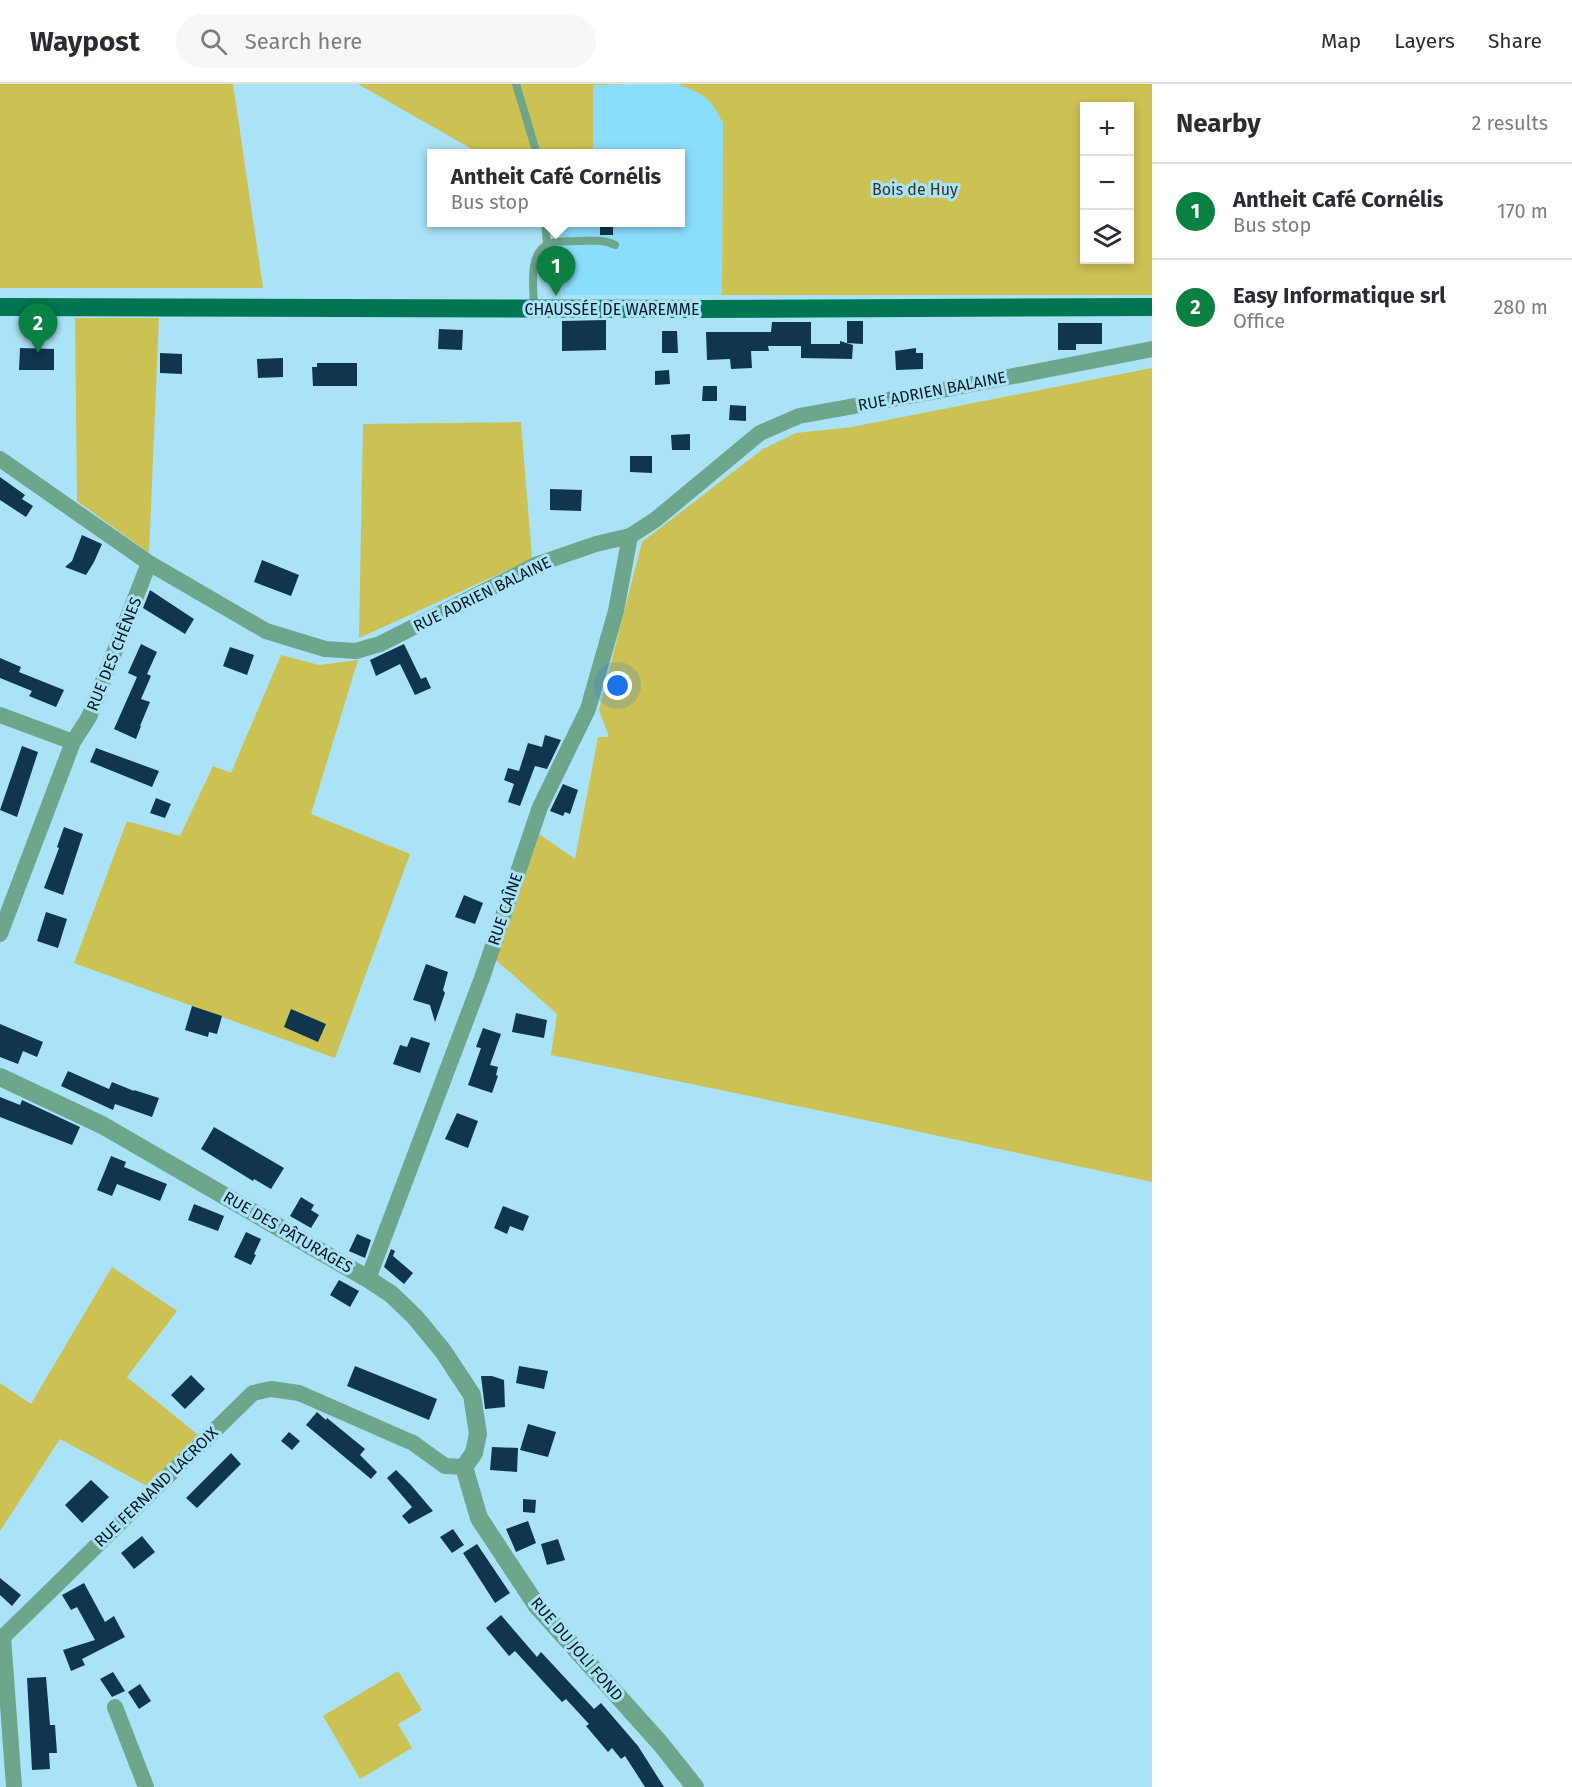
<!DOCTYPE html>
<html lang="en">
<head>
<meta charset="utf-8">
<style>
	:root { --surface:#fff; --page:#f7f7f7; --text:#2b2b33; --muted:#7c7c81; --line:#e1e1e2; --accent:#0b8043 }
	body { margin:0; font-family:"Fira Sans",sans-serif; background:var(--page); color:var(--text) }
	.controls { position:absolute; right:18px; top:18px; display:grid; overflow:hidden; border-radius:0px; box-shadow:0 3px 9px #0003 }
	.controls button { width:54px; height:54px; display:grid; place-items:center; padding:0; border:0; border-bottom:2px solid var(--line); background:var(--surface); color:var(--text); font:30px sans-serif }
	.you { position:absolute; left:618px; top:602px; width:21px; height:21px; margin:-15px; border:4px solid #fff; border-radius:50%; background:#1a73e8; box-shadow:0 0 0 9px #1a73e833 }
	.badge { display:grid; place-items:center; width:39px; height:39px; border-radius:50%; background:var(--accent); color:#fff; font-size:20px; font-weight:700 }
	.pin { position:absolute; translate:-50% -50px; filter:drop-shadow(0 2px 3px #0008) }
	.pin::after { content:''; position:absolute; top:32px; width:21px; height:18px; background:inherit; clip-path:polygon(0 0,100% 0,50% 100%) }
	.popup { position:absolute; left:427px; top:65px; width:258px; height:78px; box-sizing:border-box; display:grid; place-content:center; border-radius:0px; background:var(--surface); filter:drop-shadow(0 2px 4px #0005); font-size:20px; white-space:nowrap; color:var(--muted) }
	.popup b { font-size:22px; color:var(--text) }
	.popup::after { content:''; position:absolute; left:50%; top:100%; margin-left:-12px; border:12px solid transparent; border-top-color:var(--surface) }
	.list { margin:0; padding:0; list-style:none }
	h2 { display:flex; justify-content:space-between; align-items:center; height:78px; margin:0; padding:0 24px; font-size:26px }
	h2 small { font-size:20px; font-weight:400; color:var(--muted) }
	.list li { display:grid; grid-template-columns:39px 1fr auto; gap:18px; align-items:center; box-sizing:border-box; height:96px; padding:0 24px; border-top:2px solid var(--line) }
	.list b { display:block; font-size:22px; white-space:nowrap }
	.list p { margin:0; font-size:20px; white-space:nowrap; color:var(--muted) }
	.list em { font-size:20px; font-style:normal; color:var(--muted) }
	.icon { flex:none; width:33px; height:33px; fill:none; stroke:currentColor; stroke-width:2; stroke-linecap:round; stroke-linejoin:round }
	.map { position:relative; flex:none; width:1152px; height:1703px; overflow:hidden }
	header { display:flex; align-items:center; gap:36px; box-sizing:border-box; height:84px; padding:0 30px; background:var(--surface); border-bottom:2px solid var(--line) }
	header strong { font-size:28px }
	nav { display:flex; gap:33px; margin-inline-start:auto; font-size:21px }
	.search { width:420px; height:54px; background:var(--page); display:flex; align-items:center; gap:15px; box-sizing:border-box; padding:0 21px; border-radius:33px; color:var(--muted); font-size:22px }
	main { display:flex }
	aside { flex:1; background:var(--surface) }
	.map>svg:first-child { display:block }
	.built { fill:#8bddfc }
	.green { fill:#ccc153; fill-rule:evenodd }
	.building { fill:#0f354f }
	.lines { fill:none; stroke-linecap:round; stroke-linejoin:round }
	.service { stroke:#6ea68c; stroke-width:8 }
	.minor { stroke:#6ea68c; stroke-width:16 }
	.tertiary { stroke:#6ea68c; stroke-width:18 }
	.primary { stroke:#007551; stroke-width:18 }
	.labels { text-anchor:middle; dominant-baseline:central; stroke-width:6; stroke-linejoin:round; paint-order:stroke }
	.park-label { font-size:16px; fill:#36341d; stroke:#aae2f7 }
	.street-label { font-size:16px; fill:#001822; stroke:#aae2f7 }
</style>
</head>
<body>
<header>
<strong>Waypost</strong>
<div class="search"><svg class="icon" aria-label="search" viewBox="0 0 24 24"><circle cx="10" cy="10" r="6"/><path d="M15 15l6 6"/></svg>Search here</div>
<nav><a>Map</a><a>Layers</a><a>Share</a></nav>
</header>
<main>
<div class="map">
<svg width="1152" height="1703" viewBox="0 0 1152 1703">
	<rect width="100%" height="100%" fill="#aae2f7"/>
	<path class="built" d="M 678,0 L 699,8 L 714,21 L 723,39 L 722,211 L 563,211 L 559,140 L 680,138 L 680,70 L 593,69 L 593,1 Z"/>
	<path class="green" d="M 0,0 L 233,0 L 263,204 L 0,204 Z
		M 358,0 L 634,0 L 593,1 L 593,70 L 473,69 L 470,64 Z
		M 678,0 L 1152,0 L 1152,211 L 722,211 L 723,39 C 710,13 705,11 678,0 ZM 1084,22 L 1130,22 L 1130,176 L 1084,176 Z
		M 506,139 L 582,139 L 508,143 Z
		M 75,234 L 159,234 L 149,469 L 77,417 Z
		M 1152,284 L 1152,1098 L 860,1035 L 551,971 L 557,930 L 496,876 L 539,750 L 575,775 L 598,653 L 609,653 L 599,626 L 642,458 L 763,365 L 796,349 L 852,343 Z
		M 521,338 L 532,475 L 359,554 L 363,340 Z
		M 281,571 L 319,581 L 358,576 L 311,730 L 410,770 L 335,974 L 74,879 L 127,737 L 180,752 L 213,682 L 231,689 Z
		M 112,1183 L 177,1227 L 127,1293 L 198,1351 L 147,1402 L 60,1355 L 0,1447 L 0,1299 L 31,1320 Z
		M 398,1587 L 422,1626 L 398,1640 L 412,1664 L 360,1695 L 323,1632 Z"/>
	<path class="building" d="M 600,138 L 613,138 L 613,151 L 600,151 Z
		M 606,236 L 606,266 L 562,267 L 562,237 Z
		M 847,237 L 863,237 L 863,260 L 847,259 Z
		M 772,238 L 811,238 L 811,260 L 840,260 L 840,257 L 853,261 L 852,275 L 801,274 L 801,262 L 768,262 L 769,267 L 751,267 L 752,284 L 731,285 L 730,275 L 707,276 L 706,248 L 771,248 Z
		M 1058,239 L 1102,239 L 1102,260 L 1076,260 L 1076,266 L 1058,266 Z
		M 439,245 L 463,246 L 462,266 L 438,265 Z
		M 662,247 L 677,247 L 678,269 L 662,269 Z
		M 20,264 L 54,265 L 54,286 L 19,286 Z
		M 916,264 L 916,269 L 923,269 L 923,285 L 896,286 L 895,267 Z
		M 160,269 L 182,270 L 182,290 L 160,289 Z
		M 283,274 L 283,293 L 258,294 L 257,275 Z
		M 317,279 L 357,279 L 357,302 L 313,302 L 312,283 L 317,283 Z
		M 669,286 L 670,300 L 655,301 L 655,287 Z
		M 703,302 L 717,302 L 717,317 L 702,317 Z
		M 730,321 L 746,322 L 746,337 L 729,336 Z
		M 690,350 L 690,366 L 672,366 L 671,351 Z
		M 630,372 L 652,372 L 652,389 L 630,388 Z
		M 0,393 L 25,411 L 22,415 L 33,422 L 26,433 L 0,416 Z
		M 550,405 L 582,406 L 581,427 L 550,426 Z
		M 82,451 L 102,460 L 94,478 L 86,491 L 65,483 L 72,477 Z
		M 262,476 L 299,491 L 291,512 L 254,498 Z
		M 150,506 L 194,535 L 185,550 L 143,524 Z
		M 141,560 L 157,568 L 147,590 L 151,592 L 141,615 L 150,618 L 140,642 L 141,642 L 136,655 L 114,645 L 137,593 L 128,589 Z
		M 404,560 L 421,595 L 426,593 L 431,604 L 415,611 L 400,580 L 376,592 L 370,576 Z
		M 230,563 L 254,571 L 247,591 L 223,582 Z
		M 0,574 L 21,583 L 19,588 L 64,606 L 56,623 L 29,612 L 32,607 L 0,594 Z
		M 545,651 L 561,656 L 547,685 L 535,682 L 520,722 L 508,718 L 514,700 L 504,696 L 508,684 L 519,687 L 528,659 L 542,663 Z
		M 22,662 L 38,668 L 17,733 L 0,726 Z
		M 96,664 L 159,687 L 152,703 L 90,678 Z
		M 563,700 L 578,706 L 570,730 L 565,728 L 563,732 L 550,727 Z
		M 156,714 L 171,720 L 165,734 L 150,729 Z
		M 64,743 L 83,750 L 63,811 L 44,804 L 59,764 L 57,763 Z
		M 464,811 L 483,819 L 475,840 L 455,833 Z
		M 46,828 L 67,835 L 58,864 L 37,857 Z
		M 426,880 L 448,888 L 443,906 L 445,909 L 435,938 L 430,921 L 413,916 Z
		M 192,922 L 222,932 L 217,950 L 209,948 L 208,953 L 185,946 Z
		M 291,925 L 326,940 L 318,958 L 284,943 Z
		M 516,929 L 547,936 L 544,954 L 512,948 Z
		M 0,940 L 43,958 L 37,973 L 23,967 L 18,980 L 0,973 Z
		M 483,944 L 501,950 L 490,981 L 498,983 L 496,991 L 498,992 L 492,1009 L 468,1001 L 481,964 L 476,963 Z
		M 411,953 L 430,959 L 420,989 L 393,980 L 400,961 L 407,963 Z
		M 68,987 L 109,1005 L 112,998 L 134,1007 L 134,1006 L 159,1014 L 152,1033 L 115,1020 L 113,1026 L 61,1002 Z
		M 0,1013 L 20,1021 L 22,1016 L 80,1043 L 72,1061 L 0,1033 Z
		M 457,1029 L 478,1037 L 468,1064 L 445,1055 Z
		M 214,1043 L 284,1084 L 271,1105 L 254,1095 L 253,1097 L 201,1065 Z
		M 111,1072 L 126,1078 L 124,1083 L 167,1100 L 160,1117 L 117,1100 L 112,1112 L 97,1106 Z
		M 301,1113 L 314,1121 L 311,1126 L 319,1131 L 311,1144 L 290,1132 Z
		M 194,1120 L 224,1132 L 218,1147 L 188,1136 Z
		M 503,1122 L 529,1132 L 523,1147 L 510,1142 L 507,1150 L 494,1144 Z
		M 246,1148 L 261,1155 L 254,1170 L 256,1171 L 251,1181 L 234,1173 Z
		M 357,1150 L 371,1156 L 365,1174 L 349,1167 Z
		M 391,1165 L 395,1167 L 393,1172 L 413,1189 L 404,1200 L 384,1183 Z
		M 339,1196 L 359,1207 L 350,1223 L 330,1211 Z
		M 355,1282 L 437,1315 L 429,1336 L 347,1302 Z
		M 519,1282 L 548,1287 L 544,1305 L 516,1299 Z
		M 191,1291 L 205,1305 L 185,1325 L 171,1311 Z
		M 481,1292 L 492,1292 L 504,1296 L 505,1323 L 485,1325 Z
		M 317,1328 L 326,1336 L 327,1334 L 365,1365 L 360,1371 L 377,1388 L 371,1395 L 306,1341 Z
		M 528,1340 L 556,1348 L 548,1373 L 520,1366 Z
		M 289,1348 L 300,1357 L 292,1366 L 281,1357 Z
		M 492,1363 L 518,1364 L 517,1388 L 490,1386 Z
		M 231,1369 L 241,1380 L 197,1424 L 186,1414 Z
		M 396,1386 L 410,1400 L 433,1427 L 409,1440 L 402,1432 L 412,1423 L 387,1394 Z
		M 91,1396 L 109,1413 L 82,1439 L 65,1421 Z
		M 523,1415 L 536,1416 L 535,1429 L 523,1428 Z
		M 528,1437 L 536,1459 L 516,1468 L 506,1445 Z
		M 453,1445 L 464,1461 L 452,1469 L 440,1453 Z
		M 142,1452 L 155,1468 L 134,1485 L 121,1469 Z
		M 558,1455 L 565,1476 L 547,1481 L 541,1460 Z
		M 477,1460 L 510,1509 L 495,1519 L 463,1469 Z
		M 0,1494 L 21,1511 L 12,1522 L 0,1511 Z
		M 84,1499 L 105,1538 L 114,1532 L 125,1553 L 82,1575 L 85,1581 L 71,1587 L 63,1566 L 95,1556 L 77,1523 L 71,1526 L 62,1511 Z
		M 501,1531 L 537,1573 L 541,1568 L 594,1625 L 601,1619 L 638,1662 L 664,1703 L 645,1703 L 625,1672 L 621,1675 L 612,1664 L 608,1668 L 586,1642 L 589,1640 L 566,1615 L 562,1618 L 515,1567 L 509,1572 L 486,1544 Z
		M 113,1588 L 125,1607 L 112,1613 L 100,1595 Z
		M 46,1593 L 50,1641 L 55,1641 L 57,1669 L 49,1669 L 50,1685 L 32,1686 L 27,1594 Z
		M 140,1600 L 151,1617 L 139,1625 L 128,1608 Z"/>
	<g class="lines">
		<path class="service" d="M 516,0 L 537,70
			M 545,138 L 547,160
			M 534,225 C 534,205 527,169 549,160 C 558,156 569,158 578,157 C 590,157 604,155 615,161"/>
		<path class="minor" d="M 0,375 L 149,479 L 266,547 L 325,565 L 356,567 L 380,560 L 538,480 L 596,460 L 630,452 L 655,436 L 760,349 L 799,332 L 932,308 L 1152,265
			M 0,631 L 73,658
			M 0,850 L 73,658 L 89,633 L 149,479
			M 368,1195 L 482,894 L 540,723 L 588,625 L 616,527 L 630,452
			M 115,1623 L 146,1703
			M 14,1703 L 3,1553 L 253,1309 L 271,1305 L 299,1309 L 413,1359 L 445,1382 L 464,1383"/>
		<path class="tertiary" d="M 0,993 L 102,1041 L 368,1195 L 391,1210 L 415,1233 L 443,1267 L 472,1311 L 478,1350 L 474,1369 L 464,1383 L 479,1434 L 537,1522 L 660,1659 L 695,1703"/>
		<path class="primary" d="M 0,223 L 703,225 L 1152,223"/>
	</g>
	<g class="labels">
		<g class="park-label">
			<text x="915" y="105">Bois de Huy</text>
		</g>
		<g class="street-label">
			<text x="612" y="225">CHAUSSÉE DE WAREMME</text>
			<text transform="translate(932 307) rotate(-11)">RUE ADRIEN BALAINE</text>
			<text transform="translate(482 510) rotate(-26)">RUE ADRIEN BALAINE</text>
			<text transform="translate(114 570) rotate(-68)">RUE DES CHÊNES</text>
			<text transform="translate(505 825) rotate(-71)">RUE CAÎNE</text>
			<text transform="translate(288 1148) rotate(30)">RUE DES PÂTURAGES</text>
			<text transform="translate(156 1403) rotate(-44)">RUE FERNAND LACROIX</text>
			<text transform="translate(577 1565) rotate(49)">RUE DU JOLI FOND</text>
		</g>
	</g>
</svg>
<div class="controls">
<button>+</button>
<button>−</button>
<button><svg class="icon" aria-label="layers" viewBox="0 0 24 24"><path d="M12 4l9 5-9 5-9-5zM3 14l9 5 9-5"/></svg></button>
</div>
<div class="you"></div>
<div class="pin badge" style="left:556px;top:212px">1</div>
<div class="popup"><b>Antheit Café Cornélis</b>Bus stop</div>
<div class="pin badge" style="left:38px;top:269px">2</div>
</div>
<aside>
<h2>Nearby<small>2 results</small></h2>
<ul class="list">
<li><span class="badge">1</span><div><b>Antheit Café Cornélis</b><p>Bus stop</p></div><em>170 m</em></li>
<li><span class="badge">2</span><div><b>Easy Informatique srl</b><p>Office</p></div><em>280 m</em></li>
</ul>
</aside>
</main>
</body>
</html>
